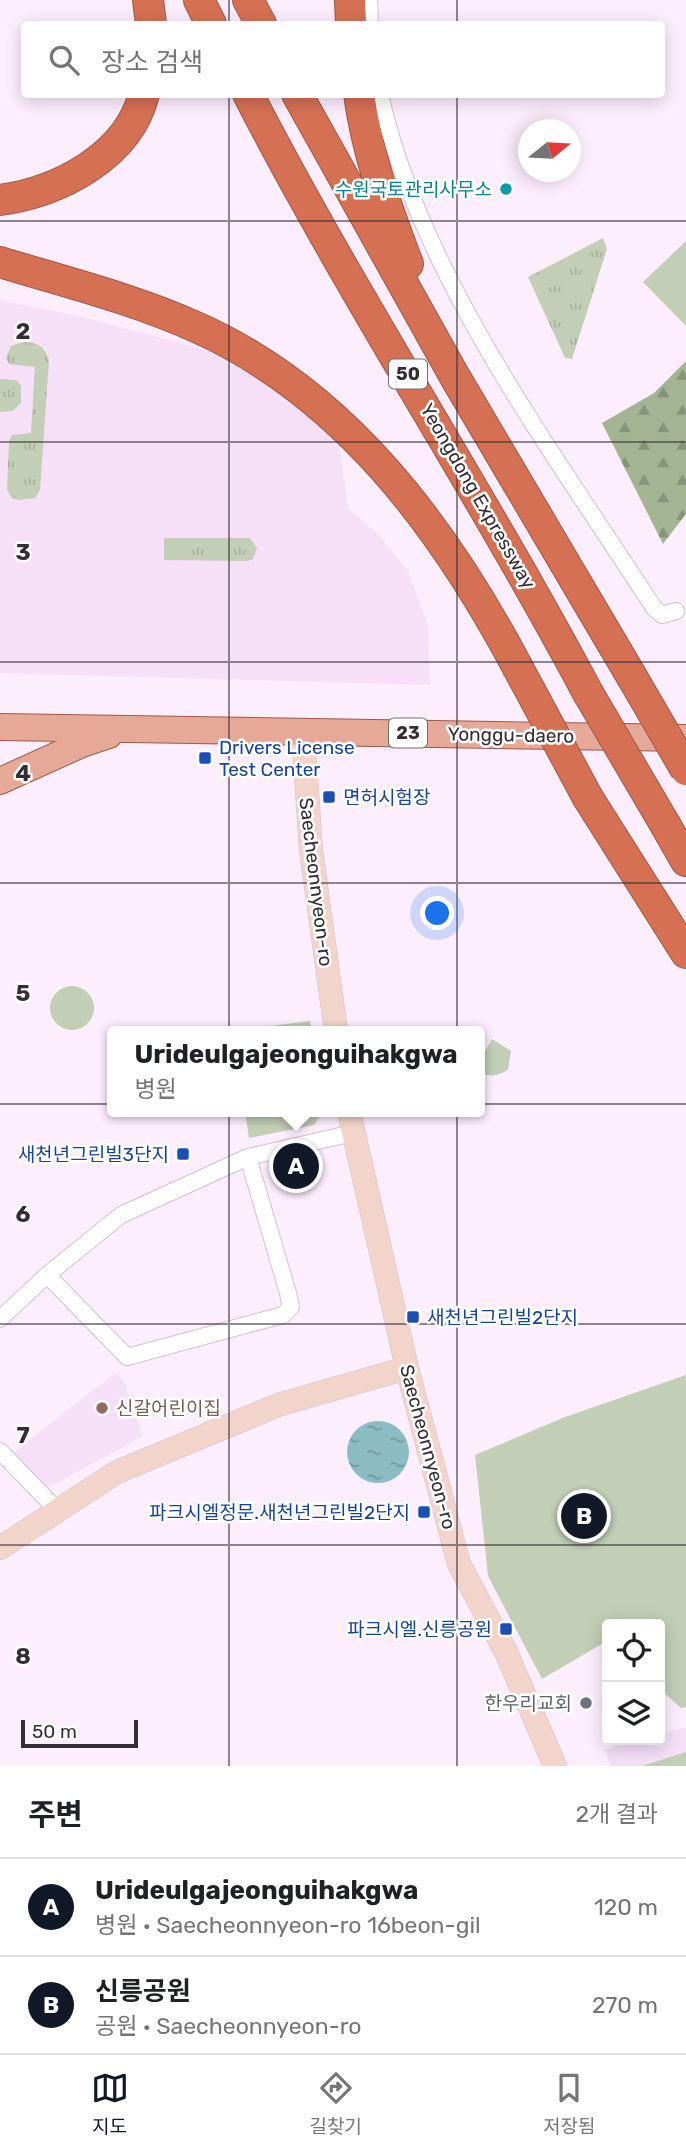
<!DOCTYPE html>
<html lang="ko">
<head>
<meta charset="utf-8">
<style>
	:root { --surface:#fff; --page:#f6f6f6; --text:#202124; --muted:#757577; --line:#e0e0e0; --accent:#111827 }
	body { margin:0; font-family:Rubik,"Noto Sans KR",sans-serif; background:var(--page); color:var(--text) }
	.controls { position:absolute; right:21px; bottom:21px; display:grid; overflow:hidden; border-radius:7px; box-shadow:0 4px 18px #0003 }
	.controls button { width:63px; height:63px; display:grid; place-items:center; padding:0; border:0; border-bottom:2px solid var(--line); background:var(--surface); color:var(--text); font:35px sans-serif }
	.compass { position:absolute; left:518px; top:119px; width:63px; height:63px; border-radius:50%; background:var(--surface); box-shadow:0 4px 18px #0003; rotate:72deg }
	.scale { position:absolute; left:21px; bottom:18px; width:117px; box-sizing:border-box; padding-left:7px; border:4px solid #332d34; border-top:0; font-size:19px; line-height:24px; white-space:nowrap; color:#332d34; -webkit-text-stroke:5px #fff; paint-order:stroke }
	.you { position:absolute; left:438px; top:914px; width:24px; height:24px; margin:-18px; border:5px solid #fff; border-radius:50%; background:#1a73e8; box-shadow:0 0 0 10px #1a73e833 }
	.badge { display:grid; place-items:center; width:46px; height:46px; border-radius:50%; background:var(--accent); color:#fff; font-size:23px; font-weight:700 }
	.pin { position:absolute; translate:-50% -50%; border:4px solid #fff; box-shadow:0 2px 7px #0006 }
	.popup { position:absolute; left:107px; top:1026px; width:378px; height:91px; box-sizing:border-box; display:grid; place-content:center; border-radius:7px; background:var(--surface); filter:drop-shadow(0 2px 5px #0005); font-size:23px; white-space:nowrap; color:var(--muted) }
	.popup b { font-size:26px; color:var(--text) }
	.popup::after { content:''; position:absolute; left:50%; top:100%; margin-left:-14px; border:14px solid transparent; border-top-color:var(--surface) }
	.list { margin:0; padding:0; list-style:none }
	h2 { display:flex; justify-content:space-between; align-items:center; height:91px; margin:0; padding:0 28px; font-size:30px }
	h2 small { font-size:23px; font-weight:400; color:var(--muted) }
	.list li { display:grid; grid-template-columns:46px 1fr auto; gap:21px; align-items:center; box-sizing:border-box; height:98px; padding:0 28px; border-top:2px solid var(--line) }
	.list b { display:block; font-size:26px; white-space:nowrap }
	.list p { margin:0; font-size:23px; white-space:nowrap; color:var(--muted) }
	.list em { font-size:23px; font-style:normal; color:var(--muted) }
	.icon { flex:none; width:38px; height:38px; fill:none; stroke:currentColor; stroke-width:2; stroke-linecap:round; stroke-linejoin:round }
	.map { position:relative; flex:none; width:686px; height:1766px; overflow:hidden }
	.search { position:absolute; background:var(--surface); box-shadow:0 4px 18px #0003; left:21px; right:21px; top:21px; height:77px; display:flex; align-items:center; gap:18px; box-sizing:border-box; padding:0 24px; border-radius:7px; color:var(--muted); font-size:26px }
	.sheet { height:287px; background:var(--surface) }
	nav { display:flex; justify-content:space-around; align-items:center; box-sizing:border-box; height:98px; border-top:2px solid var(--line); background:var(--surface); font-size:19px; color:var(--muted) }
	nav a { display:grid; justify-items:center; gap:4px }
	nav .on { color:var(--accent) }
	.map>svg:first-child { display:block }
	.built { fill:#f5e0f7 }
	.grass { fill:url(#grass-tufts) }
	.forest { fill:url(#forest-firs) }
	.park { fill:#c2ceb6 }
	.water { fill:url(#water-ripples) }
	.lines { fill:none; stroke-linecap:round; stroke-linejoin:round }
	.street-casing { stroke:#d1c2d2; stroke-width:18 }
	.secondary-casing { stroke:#d1c2d2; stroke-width:24 }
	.primary-casing { stroke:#9d5948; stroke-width:28 }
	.highway-casing { stroke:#9d5948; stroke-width:32 }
	.street { stroke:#fff; stroke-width:16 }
	.secondary { stroke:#f3d4cb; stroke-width:23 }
	.primary { stroke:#e6a998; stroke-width:26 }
	.highway { stroke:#d67053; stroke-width:30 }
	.highway-bridge-casing { stroke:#9d5948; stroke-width:32; stroke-linecap:butt }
	.highway-bridge { stroke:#d67053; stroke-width:30 }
	.grid { fill:none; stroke:#332d34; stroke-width:2; stroke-opacity:0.55 }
	.culture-dot { fill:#0f9aa8; stroke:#fff; stroke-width:2.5 }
	.transit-dot { fill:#1a4fb4; stroke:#fff; stroke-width:2.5 }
	.education-dot { fill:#8d6e63; stroke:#fff; stroke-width:2.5 }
	.worship-dot { fill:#6b7280; stroke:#fff; stroke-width:2.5 }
	.labels { text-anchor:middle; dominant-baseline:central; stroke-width:5; stroke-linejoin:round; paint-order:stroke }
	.shield { fill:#fff; stroke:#706c71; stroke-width:2 }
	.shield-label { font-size:18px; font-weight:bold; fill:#332d34 }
	.culture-label { font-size:19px; fill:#0d838f; stroke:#fff; text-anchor:end }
	.street-label { font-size:19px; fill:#332d34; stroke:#fff }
	.transit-label { font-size:19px; fill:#164399; stroke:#fff; text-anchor:start }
	.education-label { font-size:19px; fill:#785e54; stroke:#fff; text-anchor:start }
	.worship-label { font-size:19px; fill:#5b616d; stroke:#fff; text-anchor:end }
	.grid-label { font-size:23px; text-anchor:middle; font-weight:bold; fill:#332d34; stroke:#fff; stroke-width:5; stroke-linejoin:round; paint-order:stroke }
</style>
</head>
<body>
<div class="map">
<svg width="686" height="1766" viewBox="0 0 686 1766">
	<defs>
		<pattern id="grass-tufts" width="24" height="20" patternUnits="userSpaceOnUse" patternTransform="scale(1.75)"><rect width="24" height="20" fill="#c2ceb6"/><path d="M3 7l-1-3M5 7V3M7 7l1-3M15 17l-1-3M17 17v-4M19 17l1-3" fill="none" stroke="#a7b19d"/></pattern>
		<pattern id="forest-firs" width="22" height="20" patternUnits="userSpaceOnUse" patternTransform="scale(1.75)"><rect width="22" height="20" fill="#a3b492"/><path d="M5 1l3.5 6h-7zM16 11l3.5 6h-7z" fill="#859378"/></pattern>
		<pattern id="water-ripples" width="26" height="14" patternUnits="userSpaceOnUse" patternTransform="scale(1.75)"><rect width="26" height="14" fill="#8cbcc3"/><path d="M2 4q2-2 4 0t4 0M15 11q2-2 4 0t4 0" fill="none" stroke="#73999f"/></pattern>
	</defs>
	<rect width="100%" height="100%" fill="#fdeefe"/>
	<path class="built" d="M 0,300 L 78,316 L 203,349 L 275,388 L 338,439 L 348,508 L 379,535 L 408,571 L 428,625 L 430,685 L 0,673 Z
		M 115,1373 L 124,1381 L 143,1436 L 42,1491 L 14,1452 Z
		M 686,1727 L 686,1766 L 610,1766 L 605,1749 L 639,1740 L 660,1740 L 660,1734 Z"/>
	<path class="grass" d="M 603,238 L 607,249 L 572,359 L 565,358 L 528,277 Z
		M 24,342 C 39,343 44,346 49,360 L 40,490 L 35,498 L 18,500 L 11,497 L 7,489 L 9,442 L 12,435 L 31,433 L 35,367 L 9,364 L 6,358 L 11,346 Z
		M 0,379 L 16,380 L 21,385 L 21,403 L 13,411 L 0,412 Z
		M 164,538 L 250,538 L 257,548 L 253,559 L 248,561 L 164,560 Z"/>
	<path class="forest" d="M 686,361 L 686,514 L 663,544 L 602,423 L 654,393 Z"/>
	<path class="park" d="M 686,241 L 686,326 L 643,282 Z
		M50 1008a22 22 0 1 1 44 0a22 22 0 1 1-44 0Z
		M 310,1021 L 312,1031 L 231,1031 Z
		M 492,1039 L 511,1051 L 508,1070 C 498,1076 491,1077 480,1073 L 480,1060 Z
		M 245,1112 L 323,1112 L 314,1125 L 249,1138 Z
		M 686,1375 L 686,1707 L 681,1708 L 660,1689 L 660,1624 L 607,1624 L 607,1641 L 542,1679 L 488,1576 L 475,1455 L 565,1417 Z
		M 686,1752 L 686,1766 L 642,1766 Z"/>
	<path class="water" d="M347 1452a31 31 0 1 1 62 0a31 31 0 1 1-62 0Z"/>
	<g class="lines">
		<defs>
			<path id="street" d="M 369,0 L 370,24
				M 380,94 C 420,276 554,453 654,608 L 662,615 L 676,611
				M 47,1275 L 127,1357 L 283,1315 L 291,1307 L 288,1293 L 248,1157
				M 0,1319 L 47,1275 L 121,1215 L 248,1157 L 353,1133
				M 0,1451 L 56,1509"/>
			<path id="secondary" d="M 303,732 L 311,850 L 336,1031
				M 349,1112 L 407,1368 L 459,1564 L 506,1652 L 555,1766
				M 0,1548 L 117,1472 L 278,1405 L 407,1368"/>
			<path id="primary" d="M 0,727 L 686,738
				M 0,781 L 82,744 L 109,735"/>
			<path id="highway" d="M 148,0 L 151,24
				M 199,0 L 211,24
				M 248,0 L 261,24
				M 350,0 L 351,24
				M 248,94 C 353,298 480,490 588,693
				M 297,94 L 455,377 L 632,677
				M 359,94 C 367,153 387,209 408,264
				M 0,200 C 58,192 128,157 144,94
				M 0,262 C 65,282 134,299 196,327 C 344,393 443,527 517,666
				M 588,798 L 686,953
				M 666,826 L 686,861"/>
		</defs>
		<use href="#street" class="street-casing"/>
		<use href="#secondary" class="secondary-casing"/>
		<use href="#primary" class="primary-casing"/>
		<use href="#highway" class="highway-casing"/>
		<use href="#street" class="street"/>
		<use href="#secondary" class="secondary"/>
		<use href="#primary" class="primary"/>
		<use href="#highway" class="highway"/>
		<defs>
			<path id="highway-bridge" d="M 517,666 L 588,798
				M 632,677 L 686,770
				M 588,693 L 666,826"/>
		</defs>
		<use href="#highway-bridge" class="highway-bridge-casing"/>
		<use href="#highway-bridge" class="highway-bridge"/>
	</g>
	<path class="grid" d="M 229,0 L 229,24M 457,0 L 457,24M 229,94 L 229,1766M 457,94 L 457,1766M 0,221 L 686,221M 0,442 L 686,442M 0,662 L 686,662M 0,883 L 686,883M 0,1104 L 686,1104M 0,1324 L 686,1324M 0,1545 L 686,1545"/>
	<circle class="culture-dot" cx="506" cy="189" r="7"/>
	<g class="transit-dot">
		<rect x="198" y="751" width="14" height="14" rx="3.5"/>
		<rect x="322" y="790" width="14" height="14" rx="3.5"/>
		<rect x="176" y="1147" width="14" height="14" rx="3.5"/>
		<rect x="406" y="1310" width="14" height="14" rx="3.5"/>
		<rect x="417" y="1505" width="14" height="14" rx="3.5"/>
		<rect x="499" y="1622" width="14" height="14" rx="3.5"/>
	</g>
	<circle class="education-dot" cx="102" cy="1408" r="7"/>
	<circle class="worship-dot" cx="586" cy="1703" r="7"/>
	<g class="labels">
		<g class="shield">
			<rect x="389" y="359.5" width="38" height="29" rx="5"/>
			<rect x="389" y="718.5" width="38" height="29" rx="5"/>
		</g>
		<g class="shield-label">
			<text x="408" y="374">50</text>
			<text x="408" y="733">23</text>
		</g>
		<g class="culture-label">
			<text x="492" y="189">수원국토관리사무소</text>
		</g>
		<g class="street-label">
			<text transform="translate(478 496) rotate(60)">Yeongdong Expressway</text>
			<text transform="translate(511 735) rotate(1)">Yonggu-daero</text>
			<text transform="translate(316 882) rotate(83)">Saecheonnyeon-ro</text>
			<text transform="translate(428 1447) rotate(75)">Saecheonnyeon-ro</text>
		</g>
		<g class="transit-label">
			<text x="219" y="747">Drivers License<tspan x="219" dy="22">Test Center</tspan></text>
			<text x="343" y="797">면허시험장</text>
			<text x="169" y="1154" text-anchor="end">새천년그린빌3단지</text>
			<text x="427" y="1317">새천년그린빌2단지</text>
			<text x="410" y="1512" text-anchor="end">파크시엘정문.새천년그린빌2단지</text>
			<text x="492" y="1629" text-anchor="end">파크시엘.신릉공원</text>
		</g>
		<g class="education-label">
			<text x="116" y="1408">신갈어린이집</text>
		</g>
		<g class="worship-label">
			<text x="572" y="1703">한우리교회</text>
		</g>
	</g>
	<g class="grid-label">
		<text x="23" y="339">2</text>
		<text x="23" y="560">3</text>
		<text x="23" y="781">4</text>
		<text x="23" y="1001">5</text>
		<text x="23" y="1222">6</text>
		<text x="23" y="1443">7</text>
		<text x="23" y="1664">8</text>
	</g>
</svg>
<div class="controls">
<button><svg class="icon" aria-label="locate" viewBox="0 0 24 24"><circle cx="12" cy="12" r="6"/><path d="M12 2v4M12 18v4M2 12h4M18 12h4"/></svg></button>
<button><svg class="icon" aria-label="layers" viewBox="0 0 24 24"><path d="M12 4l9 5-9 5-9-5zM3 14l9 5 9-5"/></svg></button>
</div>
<svg class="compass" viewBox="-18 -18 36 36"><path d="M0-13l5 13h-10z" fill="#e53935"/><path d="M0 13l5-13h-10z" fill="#757577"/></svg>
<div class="scale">50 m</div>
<div class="you"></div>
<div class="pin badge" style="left:296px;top:1166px">A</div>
<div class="popup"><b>Urideulgajeonguihakgwa</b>병원</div>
<div class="pin badge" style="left:584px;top:1516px">B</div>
<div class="search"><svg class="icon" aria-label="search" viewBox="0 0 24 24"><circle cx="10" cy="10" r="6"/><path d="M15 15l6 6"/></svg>장소 검색</div>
</div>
<section class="sheet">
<h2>주변<small>2개 결과</small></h2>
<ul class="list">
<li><span class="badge">A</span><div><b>Urideulgajeonguihakgwa</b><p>병원 · Saecheonnyeon-ro 16beon-gil</p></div><em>120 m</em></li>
<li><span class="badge">B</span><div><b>신릉공원</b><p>공원 · Saecheonnyeon-ro</p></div><em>270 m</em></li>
</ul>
</section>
<nav>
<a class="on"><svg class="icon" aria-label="map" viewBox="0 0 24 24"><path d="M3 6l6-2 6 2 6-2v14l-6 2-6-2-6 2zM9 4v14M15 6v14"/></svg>지도</a>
<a><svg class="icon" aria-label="directions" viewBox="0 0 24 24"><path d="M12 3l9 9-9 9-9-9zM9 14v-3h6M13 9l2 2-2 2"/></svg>길찾기</a>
<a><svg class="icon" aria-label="saved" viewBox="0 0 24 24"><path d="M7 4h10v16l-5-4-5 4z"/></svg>저장됨</a>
</nav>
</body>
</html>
